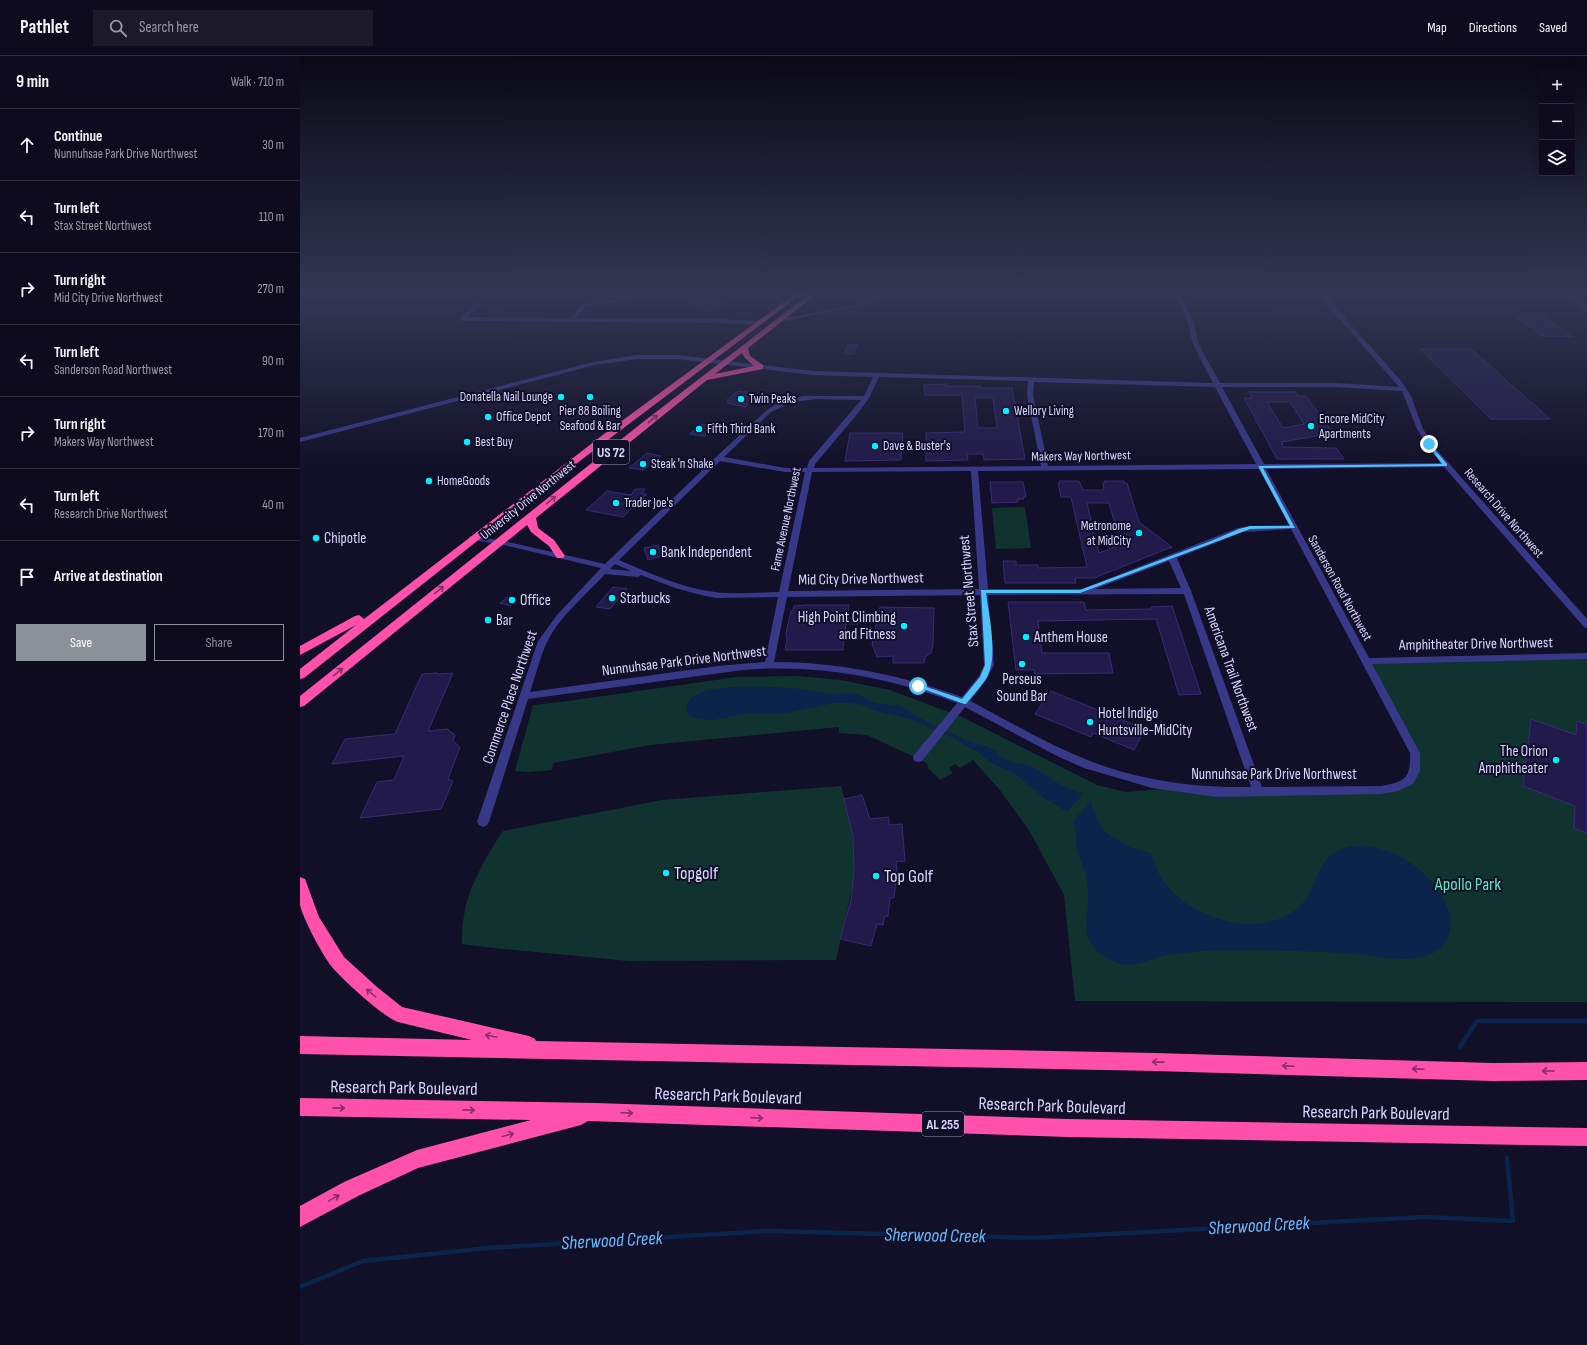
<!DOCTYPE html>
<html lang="en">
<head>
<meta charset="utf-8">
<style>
	:root { --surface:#0e0b1e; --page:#1c192b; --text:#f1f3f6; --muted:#9b9ba4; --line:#2e2b3c; --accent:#8c9099 }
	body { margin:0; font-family:"Sofia Sans Condensed",sans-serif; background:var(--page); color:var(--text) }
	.controls { position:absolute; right:12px; top:12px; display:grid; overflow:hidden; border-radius:0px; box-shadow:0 2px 10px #0003 }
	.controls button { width:36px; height:36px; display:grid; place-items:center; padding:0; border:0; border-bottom:1px solid var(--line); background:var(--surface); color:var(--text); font:20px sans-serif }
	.stop { position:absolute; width:12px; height:12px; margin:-9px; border:3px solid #4fc3f7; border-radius:50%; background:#fff }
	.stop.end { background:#4fc3f7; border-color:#fff; box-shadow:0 1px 4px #0008 }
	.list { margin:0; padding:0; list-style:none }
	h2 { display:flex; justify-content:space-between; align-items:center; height:52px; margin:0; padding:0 16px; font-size:17px }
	h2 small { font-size:13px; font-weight:400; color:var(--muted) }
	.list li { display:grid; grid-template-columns:26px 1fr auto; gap:12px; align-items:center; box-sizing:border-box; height:72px; padding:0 16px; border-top:1px solid var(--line) }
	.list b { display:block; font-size:15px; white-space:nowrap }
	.list p { margin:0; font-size:13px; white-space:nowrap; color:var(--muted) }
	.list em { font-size:13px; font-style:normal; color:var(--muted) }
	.actions { display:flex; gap:8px; padding:12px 16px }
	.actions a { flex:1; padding:9px 0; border:1px solid var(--accent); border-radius:0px; text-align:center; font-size:14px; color:var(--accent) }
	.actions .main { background:var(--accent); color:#fff }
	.icon { flex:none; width:22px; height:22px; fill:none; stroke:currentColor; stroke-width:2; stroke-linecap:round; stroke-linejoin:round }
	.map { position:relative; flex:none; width:1287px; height:1289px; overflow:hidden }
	header { display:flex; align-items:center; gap:24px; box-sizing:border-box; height:56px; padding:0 20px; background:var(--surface); border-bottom:1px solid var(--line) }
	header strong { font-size:19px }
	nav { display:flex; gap:22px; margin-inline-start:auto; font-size:14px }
	.search { width:280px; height:36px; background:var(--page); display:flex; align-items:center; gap:10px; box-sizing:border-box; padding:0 14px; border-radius:0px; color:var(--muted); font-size:15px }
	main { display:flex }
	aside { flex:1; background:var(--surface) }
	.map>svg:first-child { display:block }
	.green { fill:#113330 }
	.water { fill:#0a254c }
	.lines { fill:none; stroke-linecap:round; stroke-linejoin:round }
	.stream-far1 { stroke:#0a254c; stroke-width:1.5 }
	.stream { stroke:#0a254c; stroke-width:4.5 }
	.building { fill:#221a4a; stroke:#372b77; fill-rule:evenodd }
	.minor { fill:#383889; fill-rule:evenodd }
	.highway { fill:#ff51ab; fill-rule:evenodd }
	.oneway { stroke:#88306a }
	.route { fill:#4fc3f7 }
	.poi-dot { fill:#02efff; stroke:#120f28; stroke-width:1.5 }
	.labels { text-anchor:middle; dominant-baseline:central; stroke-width:4; stroke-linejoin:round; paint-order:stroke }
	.far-poi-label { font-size:13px; fill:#d9d6ff; stroke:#120f28; text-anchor:start }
	.far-street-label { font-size:13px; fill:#d9d6ff; stroke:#120f28 }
	.shield { fill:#120f28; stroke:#9d9abe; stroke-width:1 }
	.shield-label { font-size:14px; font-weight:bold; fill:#d9d6ff }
	.poi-label { font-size:15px; fill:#d9d6ff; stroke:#120f28; text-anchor:start }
	.street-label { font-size:15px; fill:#d9d6ff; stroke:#120f28 }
	.near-poi-label { font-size:18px; fill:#d9d6ff; stroke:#120f28; text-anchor:start }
	.near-park-label { font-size:18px; fill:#5ce5be; stroke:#120f28 }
	.near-street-label { font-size:18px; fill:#d9d6ff; stroke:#120f28 }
	.near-water-label { font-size:19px; font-style:italic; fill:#64bdff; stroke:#120f28 }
</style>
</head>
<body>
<header>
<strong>Pathlet</strong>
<div class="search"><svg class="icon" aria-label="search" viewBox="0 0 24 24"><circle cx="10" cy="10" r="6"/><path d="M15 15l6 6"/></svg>Search here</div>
<nav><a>Map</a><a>Directions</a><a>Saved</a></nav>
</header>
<main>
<aside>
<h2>9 min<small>Walk · 710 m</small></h2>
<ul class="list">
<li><svg class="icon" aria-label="ahead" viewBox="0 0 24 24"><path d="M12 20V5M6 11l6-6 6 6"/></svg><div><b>Continue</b><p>Nunnuhsae Park Drive Northwest</p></div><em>30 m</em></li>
<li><svg class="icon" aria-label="left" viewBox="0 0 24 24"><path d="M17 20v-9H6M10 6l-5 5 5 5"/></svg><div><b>Turn left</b><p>Stax Street Northwest</p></div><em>110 m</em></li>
<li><svg class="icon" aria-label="right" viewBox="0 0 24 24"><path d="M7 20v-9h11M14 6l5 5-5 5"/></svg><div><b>Turn right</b><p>Mid City Drive Northwest</p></div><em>270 m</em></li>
<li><svg class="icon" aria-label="left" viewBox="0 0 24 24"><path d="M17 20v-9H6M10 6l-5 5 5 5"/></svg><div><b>Turn left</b><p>Sanderson Road Northwest</p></div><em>90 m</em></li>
<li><svg class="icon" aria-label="right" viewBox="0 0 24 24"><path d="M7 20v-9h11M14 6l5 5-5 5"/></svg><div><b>Turn right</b><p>Makers Way Northwest</p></div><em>170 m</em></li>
<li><svg class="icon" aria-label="left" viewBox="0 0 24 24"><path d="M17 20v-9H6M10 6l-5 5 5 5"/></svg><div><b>Turn left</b><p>Research Drive Northwest</p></div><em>40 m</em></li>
<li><svg class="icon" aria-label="arrive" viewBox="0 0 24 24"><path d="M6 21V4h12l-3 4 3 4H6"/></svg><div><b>Arrive at destination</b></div></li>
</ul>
<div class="actions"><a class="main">Save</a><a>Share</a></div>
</aside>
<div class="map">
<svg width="1287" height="1289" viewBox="0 0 1287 1289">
	<rect width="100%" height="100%" fill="#120f28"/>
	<path class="green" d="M 725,451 L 731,492 L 696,493 L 692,452 Z
		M 1287,600 L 1287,946 L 775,945 L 764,839 L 729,774 L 699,733 L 673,704 L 660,712 L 655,708 L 649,712 L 653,717 L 640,724 L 628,712 L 627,707 L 567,679 L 539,677 L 539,671 L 350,689 L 253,707 L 252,714 L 229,716 L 215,715 L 233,649 L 261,646 L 437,621 L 499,620 L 541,624 L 590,634 L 662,661 L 797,729 L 826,736 L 874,732 L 1081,734 L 1111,724 L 1115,697 L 1066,605 Z
		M 541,730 L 552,768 L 554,805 L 553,828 L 536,904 L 328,905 L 194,892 L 162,888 C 162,879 162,869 164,860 C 168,831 187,799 203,775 L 362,744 Z"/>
	<path class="water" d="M 474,631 L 493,632 L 533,638 L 550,637 L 557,638 L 575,647 L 600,650 L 629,667 L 666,684 L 694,693 L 700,700 L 711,706 L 729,709 L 738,714 L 759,728 L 783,738 L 767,756 L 744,742 L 717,719 L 690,706 L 679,697 L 653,682 L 611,663 L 576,655 L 563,649 L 551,647 L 534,647 L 487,657 L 444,658 L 414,664 L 401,663 L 391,661 L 387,657 C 381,625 454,631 474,631 Z
		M 791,745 L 792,752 L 801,770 L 807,778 L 832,792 L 851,797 C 855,809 859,821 867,830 C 897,865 963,884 1000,850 C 1016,835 1015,808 1035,796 C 1076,773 1142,817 1150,860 C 1152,869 1150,878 1145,886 C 1128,913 1081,900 1054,898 C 1034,896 1014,896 994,895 C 957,894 920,893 883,897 C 874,898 864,899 856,902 C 847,905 838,909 829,909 C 820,909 810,905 803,900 C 776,880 790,862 788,837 C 788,826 785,815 781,805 C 780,801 777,796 776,792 C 775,781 778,778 773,765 Z"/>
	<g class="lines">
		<path class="stream-far1" d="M 17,242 L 22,240 L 89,236"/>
		<path class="stream" d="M 1160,991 L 1177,965 L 1287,965
			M 0,1231 L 63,1205 L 188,1192 L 468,1175 L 733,1182 L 1125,1161 L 1213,1165 L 1207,1102"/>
	</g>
	<path class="building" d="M 411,242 L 427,249 L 403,255 L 390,248 Z
		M 1225,258 L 1241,258 L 1274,281 L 1242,280 L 1215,261 L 1229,261 Z
		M 548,289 L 557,289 L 554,298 L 544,298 Z
		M 1120,293 L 1171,293 L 1250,363 L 1191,363 Z
		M 646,328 L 646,330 L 681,330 L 681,332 L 712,332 L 725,403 L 684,404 L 683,398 L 667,398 L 668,404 L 626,405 L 626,377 L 665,376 L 662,339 L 625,339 L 624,329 ZM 675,342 L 693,342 L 697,372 L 678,372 Z
		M 438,335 L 446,336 L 459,339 L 445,351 L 427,347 L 429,345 L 426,345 Z
		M 949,336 L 995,336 L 998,340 L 1006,340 L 1033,377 L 982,386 L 983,391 L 1036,392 L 1044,403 L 977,403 L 944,342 L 952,342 ZM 967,346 L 990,346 L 1004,368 L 983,372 Z
		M 400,368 L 423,373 L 404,380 L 390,378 Z
		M 550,377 L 603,377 L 601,404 L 545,405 Z
		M 347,397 L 361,400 L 344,414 L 329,412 Z
		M 759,425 L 779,425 L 783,434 L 804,434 L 803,427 L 805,427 L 804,425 L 824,425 L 824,427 L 827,427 L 839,466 L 872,491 L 794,522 L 775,522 L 776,527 L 705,527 L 703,505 L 716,505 L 716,509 L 738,509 L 738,512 L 787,511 L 771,441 L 761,441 L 758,427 L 760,427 ZM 787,447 L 809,447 L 816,471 L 833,484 L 799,497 Z
		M 690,426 L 723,426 L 726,441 L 723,441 L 724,443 L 718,443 L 718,446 L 692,447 Z
		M 335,433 L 345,433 L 342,438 L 347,438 L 323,461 L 286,454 L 307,435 L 331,439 Z
		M 358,489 L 362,500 L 348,504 L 344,492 Z
		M 313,531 L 327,533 L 310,553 L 296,551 Z
		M 208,541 L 217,543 L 210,550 L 200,547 Z
		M 708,546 L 784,546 L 786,554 L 852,553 L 851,551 L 872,550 L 901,638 L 879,639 L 856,563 L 738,565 L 742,597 L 809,597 L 813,617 L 735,618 L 734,614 L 716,614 Z
		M 506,549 L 549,549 L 548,558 L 559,558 L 558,568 L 546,568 L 543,594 L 485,594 L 487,584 L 486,577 L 491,555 L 493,555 L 494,550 Z
		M 580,551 L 634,552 L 633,590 L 631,597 L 625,601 L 624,607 L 593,607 L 593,600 L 577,601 L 572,588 Z
		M 137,617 L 139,618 L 153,617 L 128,675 L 147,673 L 155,679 L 153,685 L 160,691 L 148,723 L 153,725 L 141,753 L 60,762 L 77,726 L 94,724 L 104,700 L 32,708 L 45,683 L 95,678 L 122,618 Z
		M 751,635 L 845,673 L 834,694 L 793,677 L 791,681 L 735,658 Z
		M 1231,663 L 1276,679 L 1277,665 L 1287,669 L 1287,777 L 1274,772 L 1275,750 L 1223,730 Z
		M 562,739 L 570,763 L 589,761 L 589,769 L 602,768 L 605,805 L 596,806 L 598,824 L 596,824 L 594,842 L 590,842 L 588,860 L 585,860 L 583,869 L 577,868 L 571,890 L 540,883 L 551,844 L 554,815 L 553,780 L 544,743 Z"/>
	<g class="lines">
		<path class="minor" d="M 335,236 L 340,237 L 332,243 L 285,251 L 276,262 L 420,263 L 457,265 L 460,267 L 457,269 L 420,267 L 164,265 L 160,262 L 179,246 L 181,247 L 181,249 L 167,261 L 271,262 L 281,249 L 329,241 Z
			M 586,236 L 593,236 L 560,250 L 480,266 L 477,264 L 557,248 Z
			M 874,236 L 879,236 L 894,267 L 899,289 L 920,327 L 1036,327 L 1099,331 L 1016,236 L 1022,236 L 1102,326 L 1111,340 L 1123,373 L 1137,394 L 1287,563 L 1287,572 L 1284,571 L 1144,411 L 966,413 L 1069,602 L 1287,597 L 1287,603 L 1072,608 L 1120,697 L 1120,715 L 1113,728 L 1098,735 L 1081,738 L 917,741 L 852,732 L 784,712 L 757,700 L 665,651 L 622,705 L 618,706 L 614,705 L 613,702 L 614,699 L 657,647 C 588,621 517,608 443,614 L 228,643 L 189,766 L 187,769 L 183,771 L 179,769 L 177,766 L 238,585 L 257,559 L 301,512 L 199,488 L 173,484 L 169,482 L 170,480 L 199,484 L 305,508 L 416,401 L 467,354 L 478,347 L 503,340 L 564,340 L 573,321 L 513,319 L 377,303 L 337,303 L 295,309 L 0,386 L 0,382 L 293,306 L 337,299 L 377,299 L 513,315 L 913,327 L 893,289 L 888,267 ZM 579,321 L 728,325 L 727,339 L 741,410 L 514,412 L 515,408 L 554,362 L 569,342 ZM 734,326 L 915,331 L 956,408 L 748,410 L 733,339 ZM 922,331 L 1036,331 L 1102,335 L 1117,373 L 1132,396 L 1141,407 L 964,408 ZM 516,343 L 561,344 L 509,405 L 507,412 L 485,412 L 424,401 L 471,356 L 493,346 ZM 420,405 L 485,416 L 505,416 L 479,536 C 458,536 436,539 415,536 C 381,532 350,517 319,504 ZM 959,413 L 989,469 L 950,470 L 938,472 L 782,533 L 688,533 L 678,415 ZM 671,415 L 679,533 L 488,535 L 512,416 ZM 991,473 L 1110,697 C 1111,722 1105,726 1081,730 L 962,731 L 891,535 L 877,502 L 943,476 ZM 869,505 L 881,532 L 795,533 ZM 315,508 L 331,515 L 310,513 ZM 305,518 L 338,521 L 341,519 L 375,532 L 405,540 L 417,542 L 478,541 L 465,606 L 418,610 L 230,636 C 236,619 240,601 247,586 C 260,560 286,539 305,518 ZM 884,538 L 951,731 C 897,732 841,725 790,705 C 748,689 709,665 670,645 L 686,624 L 694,609 L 688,539 ZM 680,539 L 684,609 L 679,620 L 662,641 C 601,619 539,606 474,606 L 487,541 Z
			M 1258,236 L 1264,236 L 1287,251 L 1287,255 Z"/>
		<path class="highway" d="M 501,236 L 512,236 L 513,241 L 448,292 L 450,300 L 463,309 L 463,313 L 407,324 L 236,462 L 238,472 L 254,484 L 265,500 L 263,502 L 257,502 L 249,490 L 231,476 L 227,469 L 4,650 L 0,651 L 0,640 L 343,366 L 507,240 L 506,238 L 496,242 L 248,429 L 4,622 L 0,623 L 0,613 L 56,569 L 0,599 L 0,590 L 55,560 L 59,559 L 64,563 L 304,378 L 492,240 ZM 442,297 L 445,302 L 454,310 L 415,318 Z
			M 0,821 L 5,823 L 19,861 L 44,901 L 77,931 L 102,951 L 229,980 L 235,983 L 236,985 L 855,997 L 1192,1007 L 1287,1006 L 1287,1024 L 1192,1025 L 855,1015 L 0,998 L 0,980 L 172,984 L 98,966 C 82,960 44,925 32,911 C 23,900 3,863 0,849 C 0,840 0,830 0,821 Z
			M 0,1042 L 296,1047 L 767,1063 L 1287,1072 L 1287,1090 L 767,1081 L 288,1065 L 281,1069 L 118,1112 L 58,1140 L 0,1171 L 0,1150 L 44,1126 L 117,1094 L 231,1064 L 0,1060 Z"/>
	</g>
	<defs><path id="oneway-shaft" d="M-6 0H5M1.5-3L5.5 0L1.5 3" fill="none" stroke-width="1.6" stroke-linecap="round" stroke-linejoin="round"/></defs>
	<g class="oneway">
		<use href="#oneway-shaft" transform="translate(353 363) rotate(-38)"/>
		<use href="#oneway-shaft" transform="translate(251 444) rotate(-39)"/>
		<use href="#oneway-shaft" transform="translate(139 534) rotate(-39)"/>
		<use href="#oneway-shaft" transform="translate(38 616) rotate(-39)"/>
		<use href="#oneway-shaft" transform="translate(71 937) rotate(-139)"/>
		<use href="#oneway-shaft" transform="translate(191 980) rotate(-168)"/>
		<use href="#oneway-shaft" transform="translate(858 1006) rotate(-179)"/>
		<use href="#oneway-shaft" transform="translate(988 1010) rotate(-178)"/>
		<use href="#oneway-shaft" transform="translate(1118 1013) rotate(-178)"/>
		<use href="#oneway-shaft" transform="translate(1248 1015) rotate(180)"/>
		<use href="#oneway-shaft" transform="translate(39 1052) rotate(1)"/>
		<use href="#oneway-shaft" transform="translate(169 1054) rotate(1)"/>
		<use href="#oneway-shaft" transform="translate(327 1057) rotate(2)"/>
		<use href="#oneway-shaft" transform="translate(457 1062) rotate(2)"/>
		<use href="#oneway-shaft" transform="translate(208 1079) rotate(-15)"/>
		<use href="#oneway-shaft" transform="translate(34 1142) rotate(-29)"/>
	</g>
	<linearGradient id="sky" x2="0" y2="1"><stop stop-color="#0a0816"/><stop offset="0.57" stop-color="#333753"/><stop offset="1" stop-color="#333753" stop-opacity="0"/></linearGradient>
	<rect width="1287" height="416" fill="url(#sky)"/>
	<path class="route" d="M 1129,387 L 1147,408 L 1147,410 L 963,412 L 995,472 L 950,473 L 780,537 L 686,537 C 689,561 699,602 686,623 C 680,632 672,640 666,648 L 664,648 L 615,630 L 618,628 L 662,643 L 680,621 L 685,609 L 681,534 L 780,534 L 911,485 L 939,473 L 950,470 L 990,470 L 958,410 L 1142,408 L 1127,388 Z"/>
	<g class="poi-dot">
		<circle cx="261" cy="341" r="4"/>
		<circle cx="290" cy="341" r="4"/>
		<circle cx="441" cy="343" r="4"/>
		<circle cx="706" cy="355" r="4"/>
		<circle cx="188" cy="361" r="4"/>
		<circle cx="1011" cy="370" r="4"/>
		<circle cx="399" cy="373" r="4"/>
		<circle cx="167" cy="386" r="4"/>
		<circle cx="575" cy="390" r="4"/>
		<circle cx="343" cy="408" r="4"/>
		<circle cx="129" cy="425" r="4"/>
		<circle cx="316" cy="447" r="4"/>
		<circle cx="839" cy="477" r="4"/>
		<circle cx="16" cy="482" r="4"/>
		<circle cx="353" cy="496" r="4"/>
		<circle cx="312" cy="542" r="4"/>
		<circle cx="212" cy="544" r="4"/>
		<circle cx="188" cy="564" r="4"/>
		<circle cx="604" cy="570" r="4"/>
		<circle cx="726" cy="581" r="4"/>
		<circle cx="722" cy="608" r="4"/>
		<circle cx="790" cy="666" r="4"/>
		<circle cx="1256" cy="704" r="4"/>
		<circle cx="366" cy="817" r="4"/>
		<circle cx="576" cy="820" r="4"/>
	</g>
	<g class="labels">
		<g class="far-poi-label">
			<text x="253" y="341" text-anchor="end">Donatella Nail Lounge</text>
			<text x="449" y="343">Twin Peaks</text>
			<text x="290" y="355" text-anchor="middle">Pier 88 Boiling<tspan x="290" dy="15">Seafood &amp; Bar</tspan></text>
			<text x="714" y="355">Wellory Living</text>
			<text x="196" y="361">Office Depot</text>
			<text x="1019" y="363">Encore MidCity<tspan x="1019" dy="15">Apartments</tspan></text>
			<text x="407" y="373">Fifth Third Bank</text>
			<text x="175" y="386">Best Buy</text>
			<text x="583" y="390">Dave &amp; Buster's</text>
			<text x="351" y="408">Steak 'n Shake</text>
			<text x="137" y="425">HomeGoods</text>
			<text x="324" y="447">Trader Joe's</text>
			<text x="831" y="470" text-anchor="end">Metronome<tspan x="831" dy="15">at MidCity</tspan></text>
		</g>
		<g class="far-street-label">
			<text transform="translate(781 400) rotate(-1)">Makers Way Northwest</text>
			<text transform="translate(228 444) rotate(-39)">University Drive Northwest</text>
			<text transform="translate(1204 457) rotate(49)">Research Drive Northwest</text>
			<text transform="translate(486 463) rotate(-78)">Fame Avenue Northwest</text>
			<text transform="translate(1040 532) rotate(61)">Sanderson Road Northwest</text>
		</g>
		<g class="shield">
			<rect x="293" y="384" width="36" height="24" rx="3"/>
			<rect x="622" y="1056" width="42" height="24" rx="3"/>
		</g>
		<g class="shield-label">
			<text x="311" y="396">US 72</text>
			<text x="643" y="1068">AL 255</text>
		</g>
		<g class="poi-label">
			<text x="24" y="482">Chipotle</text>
			<text x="361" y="496">Bank Independent</text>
			<text x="320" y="542">Starbucks</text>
			<text x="220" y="544">Office</text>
			<text x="596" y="561" text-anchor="end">High Point Climbing<tspan x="596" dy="17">and Fitness</tspan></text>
			<text x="196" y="564">Bar</text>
			<text x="734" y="581">Anthem House</text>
			<text x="722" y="623" text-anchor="middle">Perseus<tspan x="722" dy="17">Sound Bar</tspan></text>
			<text x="798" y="657">Hotel Indigo<tspan x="798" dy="17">Huntsville-MidCity</tspan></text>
			<text x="1248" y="695" text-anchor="end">The Orion<tspan x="1248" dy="17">Amphitheater</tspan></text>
		</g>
		<g class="street-label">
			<text transform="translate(561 523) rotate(-1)">Mid City Drive Northwest</text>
			<text transform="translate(669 535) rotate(-95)">Stax Street Northwest</text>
			<text transform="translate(1176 588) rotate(-1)">Amphitheater Drive Northwest</text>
			<text transform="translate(384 605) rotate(-7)">Nunnuhsae Park Drive Northwest</text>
			<text transform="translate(931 613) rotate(70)">Americana Trail Northwest</text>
			<text transform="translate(210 641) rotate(-71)">Commerce Place Northwest</text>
			<text x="974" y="718">Nunnuhsae Park Drive Northwest</text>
		</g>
		<g class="near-poi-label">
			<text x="374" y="817">Topgolf</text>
			<text x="584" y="820">Top Golf</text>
		</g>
		<g class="near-park-label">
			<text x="1168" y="828">Apollo Park</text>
		</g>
		<g class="near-street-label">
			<text transform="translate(104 1032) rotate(1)">Research Park Boulevard</text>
			<text transform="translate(428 1040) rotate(2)">Research Park Boulevard</text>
			<text transform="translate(752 1050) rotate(2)">Research Park Boulevard</text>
			<text transform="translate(1076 1057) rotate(1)">Research Park Boulevard</text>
		</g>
		<g class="near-water-label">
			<text transform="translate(959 1170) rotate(-3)">Sherwood Creek</text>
			<text transform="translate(635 1180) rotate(1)">Sherwood Creek</text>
			<text transform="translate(312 1185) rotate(-3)">Sherwood Creek</text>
		</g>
	</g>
</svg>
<div class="controls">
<button>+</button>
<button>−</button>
<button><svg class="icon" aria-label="layers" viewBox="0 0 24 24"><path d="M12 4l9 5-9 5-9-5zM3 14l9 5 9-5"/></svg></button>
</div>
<div class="stop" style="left:618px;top:630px"></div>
<div class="stop end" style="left:1129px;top:388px"></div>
</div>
</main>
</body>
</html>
